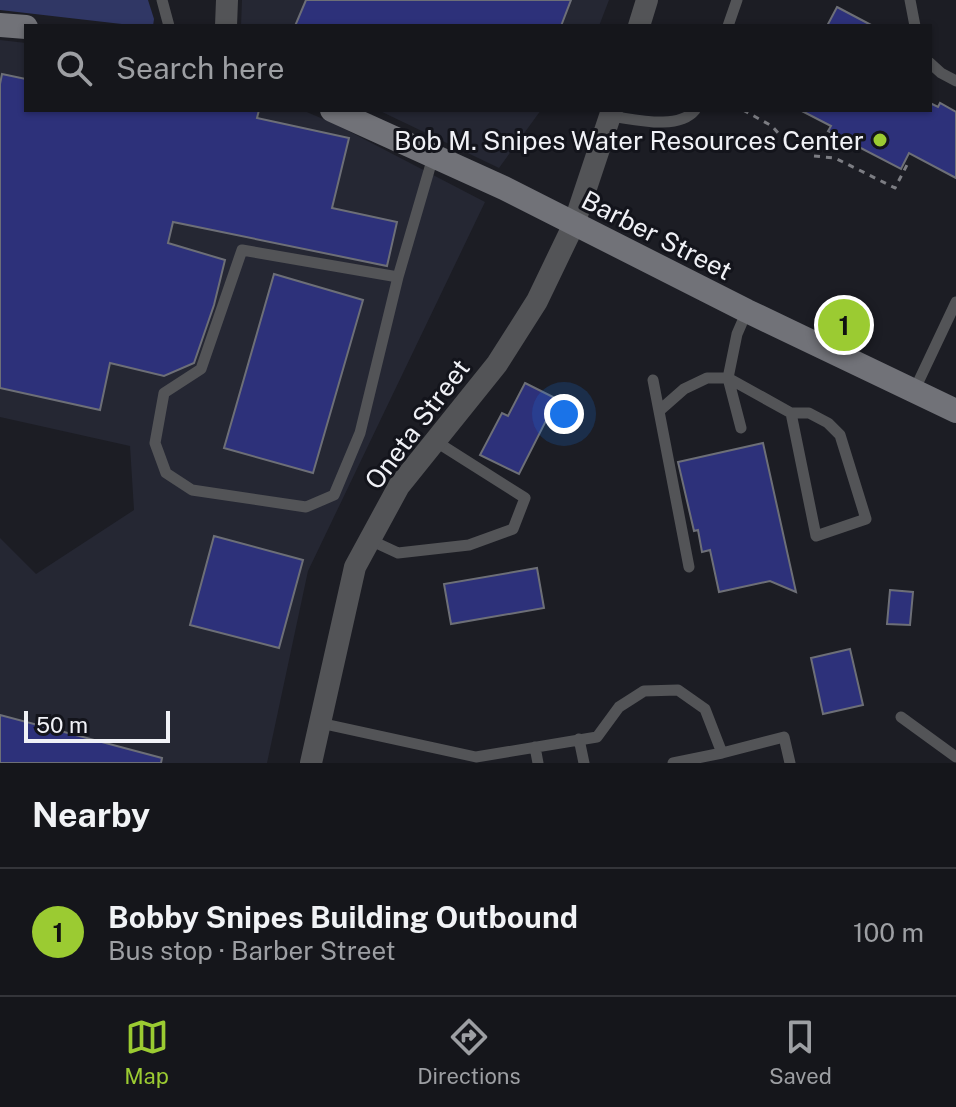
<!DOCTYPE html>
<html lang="en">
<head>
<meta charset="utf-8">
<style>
	:root { --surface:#15161b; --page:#1e1f24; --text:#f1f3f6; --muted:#9d9fa3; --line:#34353a; --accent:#9bcb32 }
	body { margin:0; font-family:"Public Sans",sans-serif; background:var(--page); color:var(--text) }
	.scale { position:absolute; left:24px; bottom:20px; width:146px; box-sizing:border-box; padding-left:8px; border:4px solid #f0f1f6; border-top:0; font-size:22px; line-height:28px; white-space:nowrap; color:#f0f1f6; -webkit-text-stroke:6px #13141b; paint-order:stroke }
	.you { position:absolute; left:564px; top:414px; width:28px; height:28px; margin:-20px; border:6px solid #fff; border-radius:50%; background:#1a73e8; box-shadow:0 0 0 12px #1a73e833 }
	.badge { display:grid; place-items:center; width:52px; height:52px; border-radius:50%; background:var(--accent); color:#111; font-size:26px; font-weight:700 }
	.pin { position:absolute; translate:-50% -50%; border:4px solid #fff; box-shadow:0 2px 8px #0006 }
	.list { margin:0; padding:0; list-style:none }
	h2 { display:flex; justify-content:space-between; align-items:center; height:104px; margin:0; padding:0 32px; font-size:34px }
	h2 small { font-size:26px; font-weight:400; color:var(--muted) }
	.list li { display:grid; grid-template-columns:52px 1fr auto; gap:24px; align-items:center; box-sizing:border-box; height:128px; padding:0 32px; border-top:2px solid var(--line) }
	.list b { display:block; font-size:30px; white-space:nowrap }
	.list p { margin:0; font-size:26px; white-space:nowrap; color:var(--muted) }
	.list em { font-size:26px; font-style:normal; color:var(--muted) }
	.icon { flex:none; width:44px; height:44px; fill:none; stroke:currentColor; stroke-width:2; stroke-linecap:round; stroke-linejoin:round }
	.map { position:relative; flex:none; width:956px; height:763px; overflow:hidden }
	.search { position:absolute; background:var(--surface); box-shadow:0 2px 6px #0004; left:24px; right:24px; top:24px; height:88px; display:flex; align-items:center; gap:20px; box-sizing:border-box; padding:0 28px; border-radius:0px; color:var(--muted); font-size:30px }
	.sheet { height:232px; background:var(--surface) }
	nav { display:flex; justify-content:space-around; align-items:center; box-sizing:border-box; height:112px; border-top:2px solid var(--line); background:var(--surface); font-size:22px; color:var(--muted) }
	nav a { display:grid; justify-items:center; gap:4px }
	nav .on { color:var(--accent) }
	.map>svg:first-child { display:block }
	.built { fill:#252733 }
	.green { fill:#303765 }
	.building { fill:#2d317a; stroke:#6d6f77; stroke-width:2 }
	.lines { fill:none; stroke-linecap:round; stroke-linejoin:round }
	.path { stroke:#7c7d83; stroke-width:3; stroke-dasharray:6 6; stroke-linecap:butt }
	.lane { stroke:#535457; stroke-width:11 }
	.street { stroke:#535457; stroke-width:22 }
	.secondary { stroke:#717278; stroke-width:24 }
	.poi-dot { fill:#9bcb32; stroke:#13141b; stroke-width:3 }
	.labels { text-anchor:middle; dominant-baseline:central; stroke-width:6; stroke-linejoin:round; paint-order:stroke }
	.poi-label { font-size:26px; fill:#f0f1f6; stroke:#13141b; text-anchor:end }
	.street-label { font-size:26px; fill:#f0f1f6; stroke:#13141b }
</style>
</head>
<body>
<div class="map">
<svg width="956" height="763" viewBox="0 0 956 763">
	<rect width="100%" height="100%" fill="#1c1d24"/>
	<path class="built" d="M 242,0 L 609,0 L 599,26 L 241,26 Z
		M 0,40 L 26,43 L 26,110 L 302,110 L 335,124 L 485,202 L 308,571 L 267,763 L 0,763 L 0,538 L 36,574 L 134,510 L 130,446 L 0,417 Z
		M 378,110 L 541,110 L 499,168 Z"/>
	<path class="green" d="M 0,0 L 148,0 L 154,19 L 153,26 L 139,26 L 0,10 Z"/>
	<path class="building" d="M 306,0 L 571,0 L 561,26 L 295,26 Z
		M 837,7 L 873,26 L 827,26 Z
		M 2,74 L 26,79 L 26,110 L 259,110 L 257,118 L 349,138 L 332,208 L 397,222 L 387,266 L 173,222 L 168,243 L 225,260 L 214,305 L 194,363 L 164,376 L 110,363 L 100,410 L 0,388 L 0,84 Z
		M 930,103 L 938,107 L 940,103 L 956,112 L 956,178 L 909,153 L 901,169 L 828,131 L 831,126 L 800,110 L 930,110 Z
		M 274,274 L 363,300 L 313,473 L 224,448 Z
		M 525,383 L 557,399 L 519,474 L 480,455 L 502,413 L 508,416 Z
		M 763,443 L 796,592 L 770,581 L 719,592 L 710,550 L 702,552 L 698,530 L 694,531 L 678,462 Z
		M 214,536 L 303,560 L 279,648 L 190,625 Z
		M 537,568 L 544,608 L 451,624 L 444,584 Z
		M 890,590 L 913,592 L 910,625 L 887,624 Z
		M 850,649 L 863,705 L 823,714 L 811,658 Z
		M 0,715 L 162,758 L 161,763 L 0,763 Z"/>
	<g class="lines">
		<path class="path" d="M 743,110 L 772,126 L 780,135
			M 814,156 L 835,158 L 895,188 L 909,161"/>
		<path class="lane" d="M 162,0 L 169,26
			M 910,0 L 915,26
			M 728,26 L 737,0
			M 930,63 L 941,73 L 956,81
			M 610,116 C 634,119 678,131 695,110
			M 398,277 L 242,250 L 201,369 L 164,393 L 155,443 L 166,473 L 192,490 L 306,507 L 334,495 L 360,433 L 398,277 L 433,157
			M 653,380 L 689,567
			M 914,391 L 956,302
			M 659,411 L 684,389 L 707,378 L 728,378 L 791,413 L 809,413 L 828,423 L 840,435 L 866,519 L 816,536 L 791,413
			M 741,428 L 728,378 L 737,334 L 747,311
			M 370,540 L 398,553 L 469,545 L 513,529 L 525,498 L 435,441
			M 901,717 L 956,757
			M 320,723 L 476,757 L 597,737 L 619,707 L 644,691 L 678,690 L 705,709 L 722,753 L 784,737 L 790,763
			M 579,739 L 584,763
			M 535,747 L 538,763
			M 673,763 L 722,753"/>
		<path class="street" d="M 226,26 L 227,0
			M 639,26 L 647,0
			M 311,763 L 355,567 L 399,486 L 497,364 L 537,301 L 574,224 L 612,110"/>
		<path class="secondary" d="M 0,25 L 26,27
			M 332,110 L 504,188 L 747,311 L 956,411"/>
	</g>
	<circle class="poi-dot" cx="880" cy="140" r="8"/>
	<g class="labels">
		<g class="poi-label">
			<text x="864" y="140">Bob M. Snipes Water Resources Center</text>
		</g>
		<g class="street-label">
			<text transform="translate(657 235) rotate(27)">Barber Street</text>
			<text transform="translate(417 424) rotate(-53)">Oneta Street</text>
		</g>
	</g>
</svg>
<div class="scale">50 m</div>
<div class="you"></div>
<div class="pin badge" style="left:844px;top:325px">1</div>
<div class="search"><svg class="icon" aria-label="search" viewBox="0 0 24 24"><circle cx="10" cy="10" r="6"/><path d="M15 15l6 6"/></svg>Search here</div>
</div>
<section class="sheet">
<h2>Nearby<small></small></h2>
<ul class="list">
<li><span class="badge">1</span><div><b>Bobby Snipes Building Outbound</b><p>Bus stop · Barber Street</p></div><em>100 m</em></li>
</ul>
</section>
<nav>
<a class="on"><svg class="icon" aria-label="map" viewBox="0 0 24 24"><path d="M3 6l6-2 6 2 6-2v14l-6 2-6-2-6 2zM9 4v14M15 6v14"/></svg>Map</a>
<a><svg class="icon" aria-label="directions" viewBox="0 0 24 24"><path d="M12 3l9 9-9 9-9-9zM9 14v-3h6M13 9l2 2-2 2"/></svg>Directions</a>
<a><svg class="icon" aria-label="saved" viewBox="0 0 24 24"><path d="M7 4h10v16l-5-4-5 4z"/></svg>Saved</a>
</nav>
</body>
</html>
